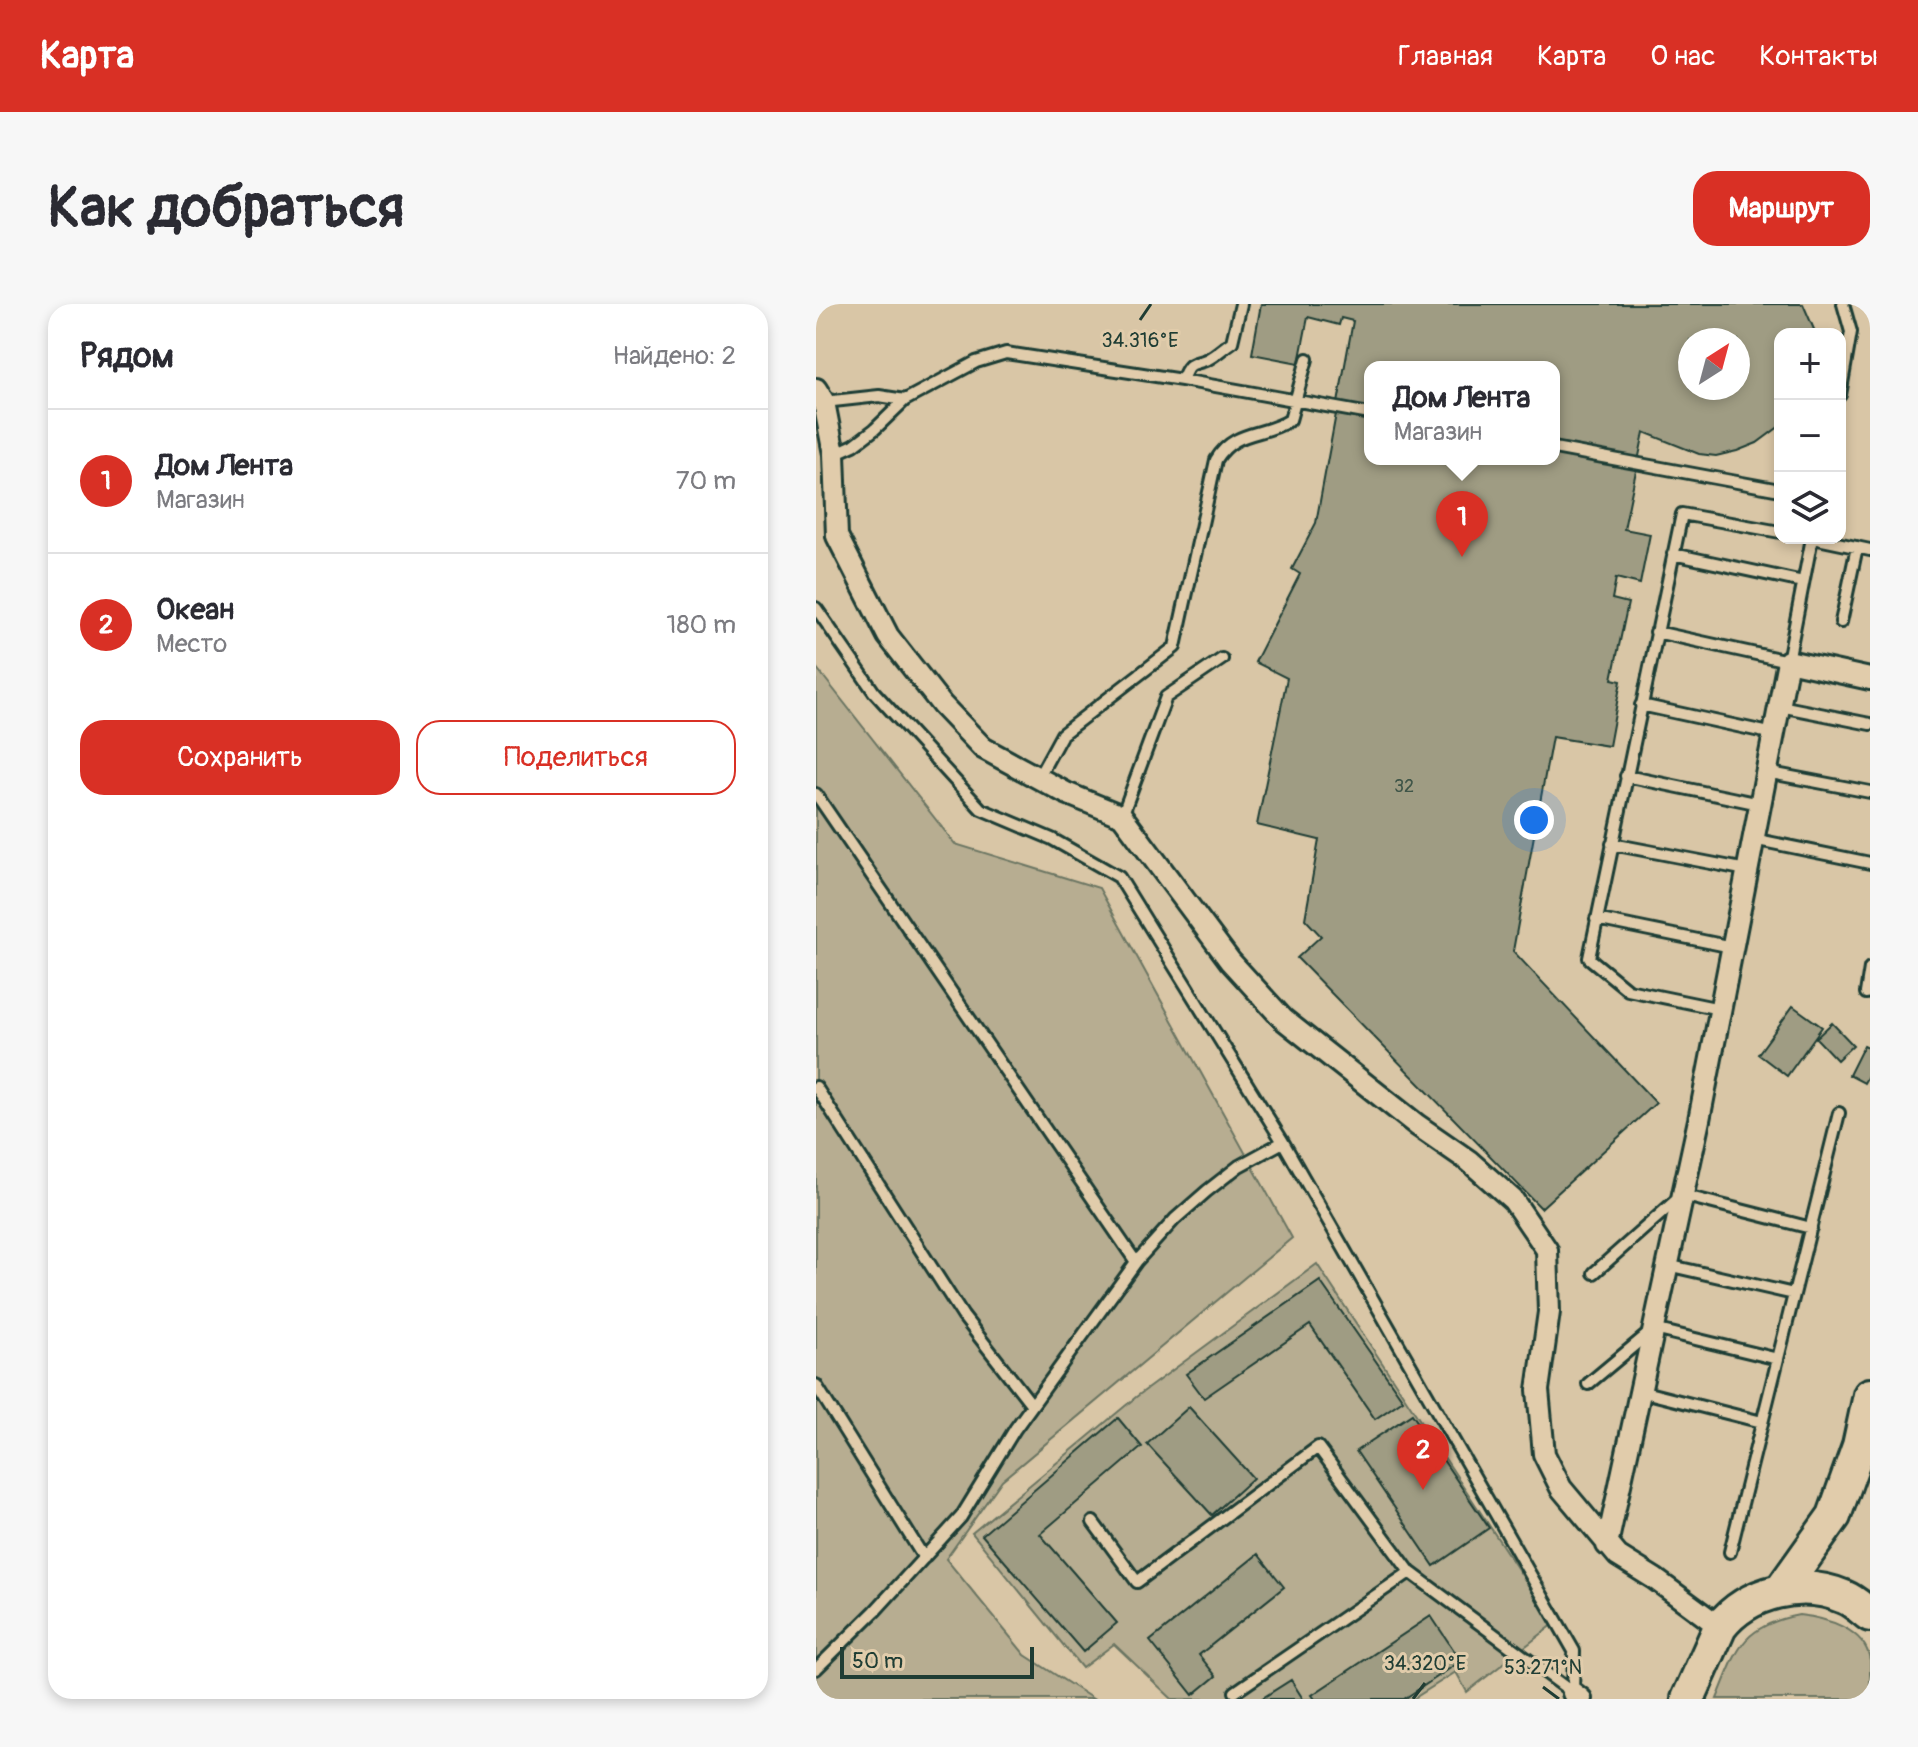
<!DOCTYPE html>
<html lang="ru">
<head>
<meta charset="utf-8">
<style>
	:root { --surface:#fff; --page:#f7f7f7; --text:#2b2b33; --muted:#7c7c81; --line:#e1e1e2; --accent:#d93025 }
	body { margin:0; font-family:Pangolin,sans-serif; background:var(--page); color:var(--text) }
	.controls { position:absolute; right:24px; top:24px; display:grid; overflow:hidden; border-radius:16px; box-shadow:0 4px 12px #0003 }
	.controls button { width:72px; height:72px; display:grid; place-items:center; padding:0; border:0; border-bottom:2px solid var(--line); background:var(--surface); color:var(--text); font:40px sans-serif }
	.compass { position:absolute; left:862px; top:24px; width:72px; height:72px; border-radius:50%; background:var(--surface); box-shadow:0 4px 12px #0003; rotate:36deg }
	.scale { position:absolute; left:24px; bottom:20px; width:194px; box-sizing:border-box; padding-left:8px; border:4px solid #1f3d34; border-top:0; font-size:22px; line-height:28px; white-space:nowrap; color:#1f3d34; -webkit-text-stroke:6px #e1ccab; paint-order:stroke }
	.you { position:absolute; left:718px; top:516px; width:28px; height:28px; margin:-20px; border:6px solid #fff; border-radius:50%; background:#1a73e8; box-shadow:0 0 0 12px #1a73e833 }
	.badge { display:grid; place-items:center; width:52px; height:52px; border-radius:50%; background:var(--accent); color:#fff; font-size:26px; font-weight:700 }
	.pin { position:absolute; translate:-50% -66px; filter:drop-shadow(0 2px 4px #0008) }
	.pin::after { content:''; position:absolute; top:42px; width:28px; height:24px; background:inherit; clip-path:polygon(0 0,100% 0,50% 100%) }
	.popup { position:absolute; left:548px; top:57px; width:196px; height:104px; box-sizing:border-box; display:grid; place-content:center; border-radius:16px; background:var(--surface); filter:drop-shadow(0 2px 6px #0005); font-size:26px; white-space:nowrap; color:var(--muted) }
	.popup b { font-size:30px; color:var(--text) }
	.popup::after { content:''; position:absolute; left:50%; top:100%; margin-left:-16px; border:16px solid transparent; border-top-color:var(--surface) }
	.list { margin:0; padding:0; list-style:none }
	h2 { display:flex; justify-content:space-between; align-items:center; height:104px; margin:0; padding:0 32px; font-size:34px }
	h2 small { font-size:26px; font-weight:400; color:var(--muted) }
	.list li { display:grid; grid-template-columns:52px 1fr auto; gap:24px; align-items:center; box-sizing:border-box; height:144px; padding:0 32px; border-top:2px solid var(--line) }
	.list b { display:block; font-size:30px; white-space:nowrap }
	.list p { margin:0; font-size:26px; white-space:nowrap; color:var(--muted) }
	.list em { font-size:26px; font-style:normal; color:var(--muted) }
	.actions { display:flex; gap:16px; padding:24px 32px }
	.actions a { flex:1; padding:18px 0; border:2px solid var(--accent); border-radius:24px; text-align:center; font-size:28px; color:var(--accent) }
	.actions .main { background:var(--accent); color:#fff }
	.icon { flex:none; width:44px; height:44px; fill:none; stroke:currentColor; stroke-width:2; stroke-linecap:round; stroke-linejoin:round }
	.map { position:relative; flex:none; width:1054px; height:1395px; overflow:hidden; border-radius:24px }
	header { display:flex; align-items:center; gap:48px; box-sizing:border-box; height:112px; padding:0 40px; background:var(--accent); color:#fff }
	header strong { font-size:38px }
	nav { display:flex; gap:44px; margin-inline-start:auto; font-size:28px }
	.intro { display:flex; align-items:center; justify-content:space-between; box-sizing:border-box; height:192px; padding:0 48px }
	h1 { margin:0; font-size:56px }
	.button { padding:20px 36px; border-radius:24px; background:var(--accent); color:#fff; font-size:28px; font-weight:700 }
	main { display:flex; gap:48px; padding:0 48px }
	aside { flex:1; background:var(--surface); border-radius:24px; box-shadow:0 4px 12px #0003 }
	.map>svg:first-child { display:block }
	.green { fill:#b7ad91; stroke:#6b7562; stroke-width:2 }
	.building { fill:#9f9c83; stroke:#1f3d34; stroke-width:2; fill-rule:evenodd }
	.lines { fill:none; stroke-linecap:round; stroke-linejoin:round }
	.service-casing { stroke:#1f3d34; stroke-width:16 }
	.minor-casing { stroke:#1f3d34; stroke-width:26 }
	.primary-casing { stroke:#1f3d34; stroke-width:38 }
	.service { stroke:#e1ccab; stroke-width:10 }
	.minor { stroke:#e1ccab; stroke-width:20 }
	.primary { stroke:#e1ccab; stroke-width:32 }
	.ticks { fill:none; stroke:#1f3d34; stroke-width:3 }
	.labels { text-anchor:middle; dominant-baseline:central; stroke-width:6; stroke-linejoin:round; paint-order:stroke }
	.number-label { font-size:18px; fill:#3f5548 }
	.ticks-label { font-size:20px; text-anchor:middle; fill:#1f3d34; stroke:#e1ccab; stroke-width:6; stroke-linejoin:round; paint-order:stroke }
</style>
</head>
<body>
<header>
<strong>Карта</strong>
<nav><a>Главная</a><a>Карта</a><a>О нас</a><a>Контакты</a></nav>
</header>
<div class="intro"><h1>Как добраться</h1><a class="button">Маршрут</a></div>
<main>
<aside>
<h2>Рядом<small>Найдено: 2</small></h2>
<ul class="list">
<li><span class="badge">1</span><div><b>Дом Лента</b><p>Магазин</p></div><em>70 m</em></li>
<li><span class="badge">2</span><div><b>Океан</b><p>Место</p></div><em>180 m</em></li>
</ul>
<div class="actions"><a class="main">Сохранить</a><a>Поделиться</a></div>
</aside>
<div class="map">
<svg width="1054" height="1395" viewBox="0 0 1054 1395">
	<rect width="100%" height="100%" fill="#d9c6a6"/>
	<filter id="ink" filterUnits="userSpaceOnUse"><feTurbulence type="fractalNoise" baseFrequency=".0125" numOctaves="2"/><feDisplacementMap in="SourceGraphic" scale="16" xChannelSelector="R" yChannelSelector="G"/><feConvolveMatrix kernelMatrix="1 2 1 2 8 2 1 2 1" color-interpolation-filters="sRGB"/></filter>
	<g filter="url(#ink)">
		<path class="green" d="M 0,363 L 139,540 L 283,584 L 476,934 L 186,1176 L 130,1255 L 209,1351 L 277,1395 L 0,1395 Z
			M 501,960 L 738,1320 L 651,1388 L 640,1368 L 597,1395 L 356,1395 L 298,1340 L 266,1364 L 156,1229 L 320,1093 Z
			M 983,1311 C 1009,1314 1049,1324 1054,1356 C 1054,1368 1054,1383 1054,1395 L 901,1395 C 921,1346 925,1322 983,1311 Z"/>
		<path class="building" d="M 445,0 L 987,0 L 1000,30 L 964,30 L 964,122 L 941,139 L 921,147 L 900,152 L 883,150 L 828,128 L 808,225 L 834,230 L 824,280 L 800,274 L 796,295 L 812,299 L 796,375 L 805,377 L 793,442 L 736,433 L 697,647 L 840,799 L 725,904 L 481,654 L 505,632 L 489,615 L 503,536 L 441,521 L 471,374 L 439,358 L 484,270 L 476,265 L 500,219 L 537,17 L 525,14 L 523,21 L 492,13 L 483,59 L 436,50 ZM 874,36 L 922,36 L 922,84 L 874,84 ZM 554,63 L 738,63 L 738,155 L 554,155 Z
			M 977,702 L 1006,723 L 971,772 L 942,750 Z
			M 1016,719 L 1037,741 L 1021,756 L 1000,734 Z
			M 1048,741 L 1054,744 L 1054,768 L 1048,779 L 1033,771 Z
			M 504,977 L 587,1096 L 559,1115 L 494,1021 L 388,1094 L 370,1070 Z
			M 373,1103 L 437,1174 L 396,1211 L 331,1140 Z
			M 596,1110 L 673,1224 L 618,1262 L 540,1147 Z
			M 302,1114 L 326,1143 L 224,1230 L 301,1319 L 267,1348 L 166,1231 Z
			M 442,1250 L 468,1283 L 383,1351 L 400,1372 L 377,1391 L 334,1337 Z
			M 615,1312 L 645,1357 L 588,1395 L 499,1395 L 496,1391 Z
			M 475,1376 L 487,1395 L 445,1395 Z"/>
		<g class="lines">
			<defs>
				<path id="service" d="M 366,76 C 374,56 375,62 392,55 C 400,51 408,43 416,38 L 425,0
					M 1024,91 L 1035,28 L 1027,0
					M 8,98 L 63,92 L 89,96
					M 738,144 L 964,186
					M 18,150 L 38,141 L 59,125 L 89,96 L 160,58 L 190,49 L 366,76 L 554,110
					M 997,234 L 1054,246
					M 857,250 L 987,278
					M 0,304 L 58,388 L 165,505 L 236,535 L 303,573 L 467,838 L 758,1347 L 757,1389
					M 1025,318 L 1041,243
					M 840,328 L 972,357 L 996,234
					M 825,401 L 958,430
					M 964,402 L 1054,420
					M 950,468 L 1054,488
					M 810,472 L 944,500
					M 222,474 L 246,430 L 359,343 L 400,156 C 419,125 447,133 474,116 L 491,55
					M 0,490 L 320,958
					M 306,512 L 350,393 L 406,355
					M 937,535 L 1054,559
					M 796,540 L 931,566
					M 780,615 L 916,643
					M 1050,689 L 1054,664
					M 904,705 L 812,686 L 773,654 L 866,210 L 964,228
					M 0,783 L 147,1012 L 216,1101
					M 851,961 L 978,990
					M 778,969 L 866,891 L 995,924
					M 772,1080 L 838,1025 L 962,1055
					M 0,1081 L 108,1254
					M 824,1087 L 946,1118
					M 277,1218 L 321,1278 L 502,1143 L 594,1268
					M 914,1248 L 1023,809
					M 0,1365 L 59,1307 L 145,1213 L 199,1125 L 320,958 L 359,915 L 391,887 L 423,862 L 467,838
					M 419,1388 L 594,1268 L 757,1389"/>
				<path id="minor" d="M 0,85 L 8,98 L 18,150 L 21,232 L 72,332 L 126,401 L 167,444 L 250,489 L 306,512 L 414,657 L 467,715 L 601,821 L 653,857 L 697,896 L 731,946 L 733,1008 L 722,1086 L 728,1150 L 745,1184 L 802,1252 L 839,1275 L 904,1323
					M 791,1241 L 883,816 L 972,357 L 1054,375
					M 757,1389 L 765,1395"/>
				<path id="primary" d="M 966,1285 L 1018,1212 L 1043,1142 L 1054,1091
					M 872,1395 L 904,1323 C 932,1287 987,1275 1028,1293 C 1038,1297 1046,1305 1054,1311"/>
			</defs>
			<use href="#service" class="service-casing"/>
			<use href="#minor" class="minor-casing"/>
			<use href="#primary" class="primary-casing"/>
			<use href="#service" class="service"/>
			<use href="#minor" class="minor"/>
			<use href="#primary" class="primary"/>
		</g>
	</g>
	<path class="ticks" d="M 324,16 L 335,0M 727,1383 L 743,1395M 597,1395 L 609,1379"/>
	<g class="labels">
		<g class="number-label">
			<text x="588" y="482">32</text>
		</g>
	</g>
	<g class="ticks-label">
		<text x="324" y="43">34.316°E</text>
		<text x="609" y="1366">34.320°E</text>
		<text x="727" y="1370">53.271°N</text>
	</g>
</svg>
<div class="controls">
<button>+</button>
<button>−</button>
<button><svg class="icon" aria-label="layers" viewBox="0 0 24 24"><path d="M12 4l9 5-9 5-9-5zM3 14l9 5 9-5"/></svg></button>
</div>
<svg class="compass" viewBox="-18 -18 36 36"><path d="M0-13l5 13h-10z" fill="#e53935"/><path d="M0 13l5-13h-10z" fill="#7c7c81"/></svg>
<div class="scale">50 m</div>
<div class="you"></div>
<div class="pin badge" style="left:646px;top:253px">1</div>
<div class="popup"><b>Дом Лента</b>Магазин</div>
<div class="pin badge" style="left:607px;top:1186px">2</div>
</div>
</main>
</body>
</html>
